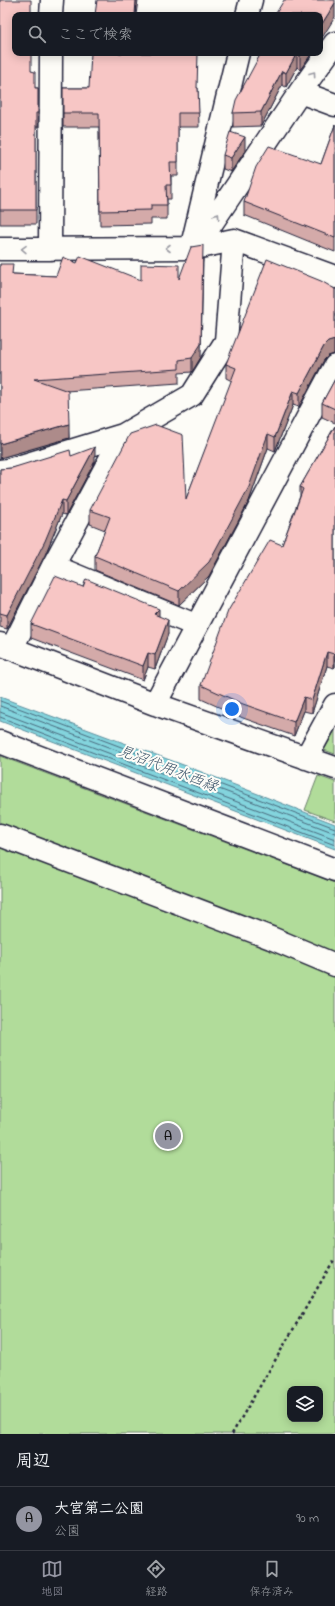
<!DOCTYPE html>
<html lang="ja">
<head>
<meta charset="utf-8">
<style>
	:root { --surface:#171b24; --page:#20242c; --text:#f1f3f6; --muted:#9ea1a6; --line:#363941; --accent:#9495a2 }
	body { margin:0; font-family:"Indie Flower","Klee One",sans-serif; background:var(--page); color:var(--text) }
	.controls { position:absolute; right:12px; bottom:12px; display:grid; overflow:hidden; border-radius:8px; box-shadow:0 2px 10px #0003 }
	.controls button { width:36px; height:36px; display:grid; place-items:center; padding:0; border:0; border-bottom:1px solid var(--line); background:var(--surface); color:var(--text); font:20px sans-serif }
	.you { position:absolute; left:232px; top:709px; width:14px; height:14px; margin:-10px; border:3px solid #fff; border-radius:50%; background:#1a73e8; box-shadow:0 0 0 6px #1a73e833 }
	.badge { display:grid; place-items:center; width:26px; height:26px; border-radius:50%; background:var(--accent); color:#111; font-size:13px; font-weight:700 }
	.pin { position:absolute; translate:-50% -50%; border:2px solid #fff; box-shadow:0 1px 4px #0006 }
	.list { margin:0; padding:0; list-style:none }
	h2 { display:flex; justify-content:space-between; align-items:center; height:52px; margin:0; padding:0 16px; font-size:17px }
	h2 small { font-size:13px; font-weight:400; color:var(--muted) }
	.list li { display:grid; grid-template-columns:26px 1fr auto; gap:12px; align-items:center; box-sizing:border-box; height:64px; padding:0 16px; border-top:1px solid var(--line) }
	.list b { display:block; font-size:15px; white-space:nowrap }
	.list p { margin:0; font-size:13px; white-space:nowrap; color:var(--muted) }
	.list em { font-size:13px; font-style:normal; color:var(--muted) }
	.icon { flex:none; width:22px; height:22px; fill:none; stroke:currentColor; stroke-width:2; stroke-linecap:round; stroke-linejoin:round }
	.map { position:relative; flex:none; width:335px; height:1434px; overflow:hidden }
	.search { position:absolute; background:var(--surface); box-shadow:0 2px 10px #0003; left:12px; right:12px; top:12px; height:44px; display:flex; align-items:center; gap:10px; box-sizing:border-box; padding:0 14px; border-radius:8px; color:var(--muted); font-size:15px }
	.sheet { height:116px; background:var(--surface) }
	nav { display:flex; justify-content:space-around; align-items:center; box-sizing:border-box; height:56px; border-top:1px solid var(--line); background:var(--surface); font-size:11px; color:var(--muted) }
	nav a { display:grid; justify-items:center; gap:2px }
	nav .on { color:var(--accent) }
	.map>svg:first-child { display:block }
	.green { fill:#b1dc9a; stroke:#6a7f6a; fill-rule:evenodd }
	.water { fill:#83d4dd; stroke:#5c8d9c }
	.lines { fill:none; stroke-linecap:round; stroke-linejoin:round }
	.shore { stroke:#49697c; stroke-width:1 }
	.minor-casing { stroke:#22223b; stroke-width:25 }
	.path { stroke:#22223b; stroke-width:2.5; stroke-dasharray:3 3; stroke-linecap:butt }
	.minor { stroke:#fdfcf7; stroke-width:22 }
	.wall { fill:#d4aaa9; stroke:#22223b }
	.shaded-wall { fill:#ad8b8a; stroke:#22223b }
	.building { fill:#f7c6c5; stroke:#22223b }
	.oneway { stroke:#9a9aa2 }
	.labels { text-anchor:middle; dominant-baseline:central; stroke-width:4; stroke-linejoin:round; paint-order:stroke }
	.water-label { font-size:15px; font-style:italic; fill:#3f576c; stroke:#fdfcf7 }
</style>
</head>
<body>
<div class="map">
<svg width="335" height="1434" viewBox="0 0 335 1434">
	<rect width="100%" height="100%" fill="#fdfcf7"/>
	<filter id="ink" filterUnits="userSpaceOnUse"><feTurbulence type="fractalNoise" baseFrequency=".025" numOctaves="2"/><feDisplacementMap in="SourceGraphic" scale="8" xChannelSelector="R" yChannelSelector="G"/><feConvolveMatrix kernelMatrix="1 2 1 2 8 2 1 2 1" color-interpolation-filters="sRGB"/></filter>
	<g filter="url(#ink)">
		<path class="green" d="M 335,730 L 335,754 L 324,750 Z
			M 0,756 L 335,883 L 335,1434 L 0,1434 ZM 290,1389 L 320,1389 L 320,1419 L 290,1419 Z
			M 318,776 L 335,782 L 335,821 L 305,810 Z"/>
		<path class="water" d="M 0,697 L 186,766 L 335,824 L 335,849 L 0,721 Z"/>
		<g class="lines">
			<path class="shore" d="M 0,701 L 335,828
				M 0,706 L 335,833
				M 0,712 L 335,839
				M 0,717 L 335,845"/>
			<defs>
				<path id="minor" d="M 51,15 L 52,0
					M 247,15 L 251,0
					M 300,92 L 335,105
					M 193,241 L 238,53
					M 195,248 L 300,92 L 335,43
					M 0,249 L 195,248 L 234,240 L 335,277
					M 50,249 L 51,53
					M 0,471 L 8,470 L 123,435 L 192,395 L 226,341 L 234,240
					M 53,566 L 195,625
					M 0,644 L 155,704 L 335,768
					M 12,648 L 53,566 L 123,435
					M 155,704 L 335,366
					M 0,742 L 335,870
					M 306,758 L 335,705
					M 0,835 L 271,938 L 335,965"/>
			</defs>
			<use href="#minor" class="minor-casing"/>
			<path class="path" d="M 232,1434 L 335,1258"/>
			<use href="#minor" class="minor"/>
		</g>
		<path class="wall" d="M 0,0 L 31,71 L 35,88 L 38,88 L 38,127 L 36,127 L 36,224 L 0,224 Z
			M 261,53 L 312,53 L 300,70 L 297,67 L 286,87 L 282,85 L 261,126 L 233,127 L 233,113 Z
			M 63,88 L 198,88 L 199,127 L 178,127 L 178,176 L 171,176 L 171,199 L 167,199 L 167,219 L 151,219 L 151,224 L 100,225 L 99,127 L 63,127 Z
			M 335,125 L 335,252 L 244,215 L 244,202 L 321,164 Z
			M 245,151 L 231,172 L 223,169 L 223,155 Z
			M 77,263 L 141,280 L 179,279 L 201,357 L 192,372 L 179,373 L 179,383 L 66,391 L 69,438 L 0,458 L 0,264 L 13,274 L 56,276 Z
			M 335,289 L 335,354 L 328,356 L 324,360 L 299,407 L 293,405 L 275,451 L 268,448 L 249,501 L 209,576 L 179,605 L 95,570 L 95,556 L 105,530 L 90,524 L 90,510 L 186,499 L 232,381 L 226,378 L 226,364 Z
			M 335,379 L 335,423 L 322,417 L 322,403 Z
			M 335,426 L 335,667 L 334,668 L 327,666 L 312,713 L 304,711 L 294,736 L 243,718 L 201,699 L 201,685 L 282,545 L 300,496 L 300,487 Z
			M 71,456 L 95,461 L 66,515 L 62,514 L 45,555 L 7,629 L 0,627 L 0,469 L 12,468 Z
			M 159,616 L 168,634 L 155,669 L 148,667 L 143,680 L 31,638 L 31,624 Z"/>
		<path class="shaded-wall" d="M 136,0 L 138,0 L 136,15 L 135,15 Z
			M 335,3 L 335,17 L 320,41 L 320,27 Z
			M 297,53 L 297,67 L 286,87 L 286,73 Z
			M 302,53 L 312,53 L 300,70 L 300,56 Z
			M 282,71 L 282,85 L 261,126 L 261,112 Z
			M 245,137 L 245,151 L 231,172 L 231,158 Z
			M 203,259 L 201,357 L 192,372 L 192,358 Z
			M 334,340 L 334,354 L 328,356 L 324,360 L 299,407 L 299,393 L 324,346 L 328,342 Z
			M 293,391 L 293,405 L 275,451 L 275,437 Z
			M 69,424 L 69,438 L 0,458 L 0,444 Z
			M 268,434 L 268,448 L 249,501 L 209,576 L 179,605 L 179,591 Z
			M 95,447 L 95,461 L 66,515 L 66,501 Z
			M 62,500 L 62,514 L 45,555 L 7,629 L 7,615 Z
			M 159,609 L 159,624 L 154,614 Z
			M 168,620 L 168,634 L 155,669 L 155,655 Z
			M 327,652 L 327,666 L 312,713 L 312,700 Z
			M 148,653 L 148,667 L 143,680 L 143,666 Z
			M 335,653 L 335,667 L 334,668 L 334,654 Z
			M 304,697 L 304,711 L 294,736 L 294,722 Z"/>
		<path class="building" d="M 0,0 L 31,0 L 31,15 L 15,15 L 15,53 L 31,53 L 31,71 L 35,72 L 35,88 L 38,88 L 38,113 L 36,113 L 36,210 L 0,210 Z
			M 97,0 L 136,0 L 135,15 L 95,15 Z
			M 284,0 L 335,0 L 335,3 L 320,27 L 320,15 L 275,15 Z
			M 91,53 L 198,53 L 197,88 L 198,88 L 199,113 L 178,113 L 178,162 L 170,162 L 171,185 L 166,185 L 167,205 L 151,205 L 151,210 L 100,211 L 99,113 L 63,113 L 63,88 L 89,88 Z
			M 261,53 L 302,53 L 300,56 L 297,53 L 286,73 L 282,71 L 261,112 L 233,113 L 236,100 Z
			M 335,125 L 335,238 L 244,202 L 256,167 L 269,146 L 321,164 Z
			M 230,132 L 245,137 L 231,158 L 223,155 Z
			M 203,245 L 201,344 L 192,358 L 179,360 L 179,369 L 34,379 L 68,391 L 69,424 L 0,444 L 0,264 L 13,264 L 12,274 L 56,276 L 63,257 L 77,263 L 80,256 L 141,280 L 141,264 L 179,265 L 179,279 L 191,247 Z
			M 267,259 L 321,281 L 335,289 L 335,340 L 328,342 L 324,346 L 299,393 L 293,391 L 275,437 L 268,434 L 249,487 L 209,562 L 179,591 L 95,556 L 110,517 L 90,510 L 130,434 L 156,425 L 183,435 L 186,499 L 236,368 L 226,364 Z
			M 335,379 L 335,409 L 322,403 Z
			M 335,426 L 335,653 L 334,654 L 327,652 L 312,700 L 304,697 L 294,722 L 243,704 L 201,685 L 228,611 L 270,540 L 282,545 L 303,489 L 300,487 Z
			M 95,447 L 66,501 L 62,500 L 45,541 L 7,615 L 0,613 L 0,469 L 12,468 L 70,450 L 71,456 Z
			M 55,576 L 83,587 L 86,579 L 159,609 L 154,614 L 168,620 L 155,655 L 148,653 L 143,666 L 31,624 Z"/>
		<defs><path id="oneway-chevron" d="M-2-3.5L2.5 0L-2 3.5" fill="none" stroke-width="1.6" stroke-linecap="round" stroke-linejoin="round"/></defs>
		<g class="oneway">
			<use href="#oneway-chevron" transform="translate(313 74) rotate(-54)"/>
			<use href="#oneway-chevron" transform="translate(217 216) rotate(-56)"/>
			<use href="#oneway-chevron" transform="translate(168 248) rotate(180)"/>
			<use href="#oneway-chevron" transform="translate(24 249) rotate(-179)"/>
		</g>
	</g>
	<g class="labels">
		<g class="water-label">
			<text transform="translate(168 769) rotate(21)">見沼代用水西縁</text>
		</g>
	</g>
</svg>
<div class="controls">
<button><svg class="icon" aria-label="layers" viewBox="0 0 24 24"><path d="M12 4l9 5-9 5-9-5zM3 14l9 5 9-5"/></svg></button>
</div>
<div class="you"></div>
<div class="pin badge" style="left:168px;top:1136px">A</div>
<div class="search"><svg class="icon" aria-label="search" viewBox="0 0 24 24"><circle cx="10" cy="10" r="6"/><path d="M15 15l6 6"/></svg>ここで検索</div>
</div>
<section class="sheet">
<h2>周辺<small></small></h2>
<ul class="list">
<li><span class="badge">A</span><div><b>大宮第二公園</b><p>公園</p></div><em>90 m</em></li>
</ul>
</section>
<nav>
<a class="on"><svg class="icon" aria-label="map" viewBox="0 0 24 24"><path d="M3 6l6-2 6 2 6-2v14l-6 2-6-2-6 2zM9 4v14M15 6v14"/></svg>地図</a>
<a><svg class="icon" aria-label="directions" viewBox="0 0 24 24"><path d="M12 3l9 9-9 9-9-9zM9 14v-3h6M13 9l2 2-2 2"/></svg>経路</a>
<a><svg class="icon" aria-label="saved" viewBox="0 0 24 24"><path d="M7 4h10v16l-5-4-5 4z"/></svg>保存済み</a>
</nav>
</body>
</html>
